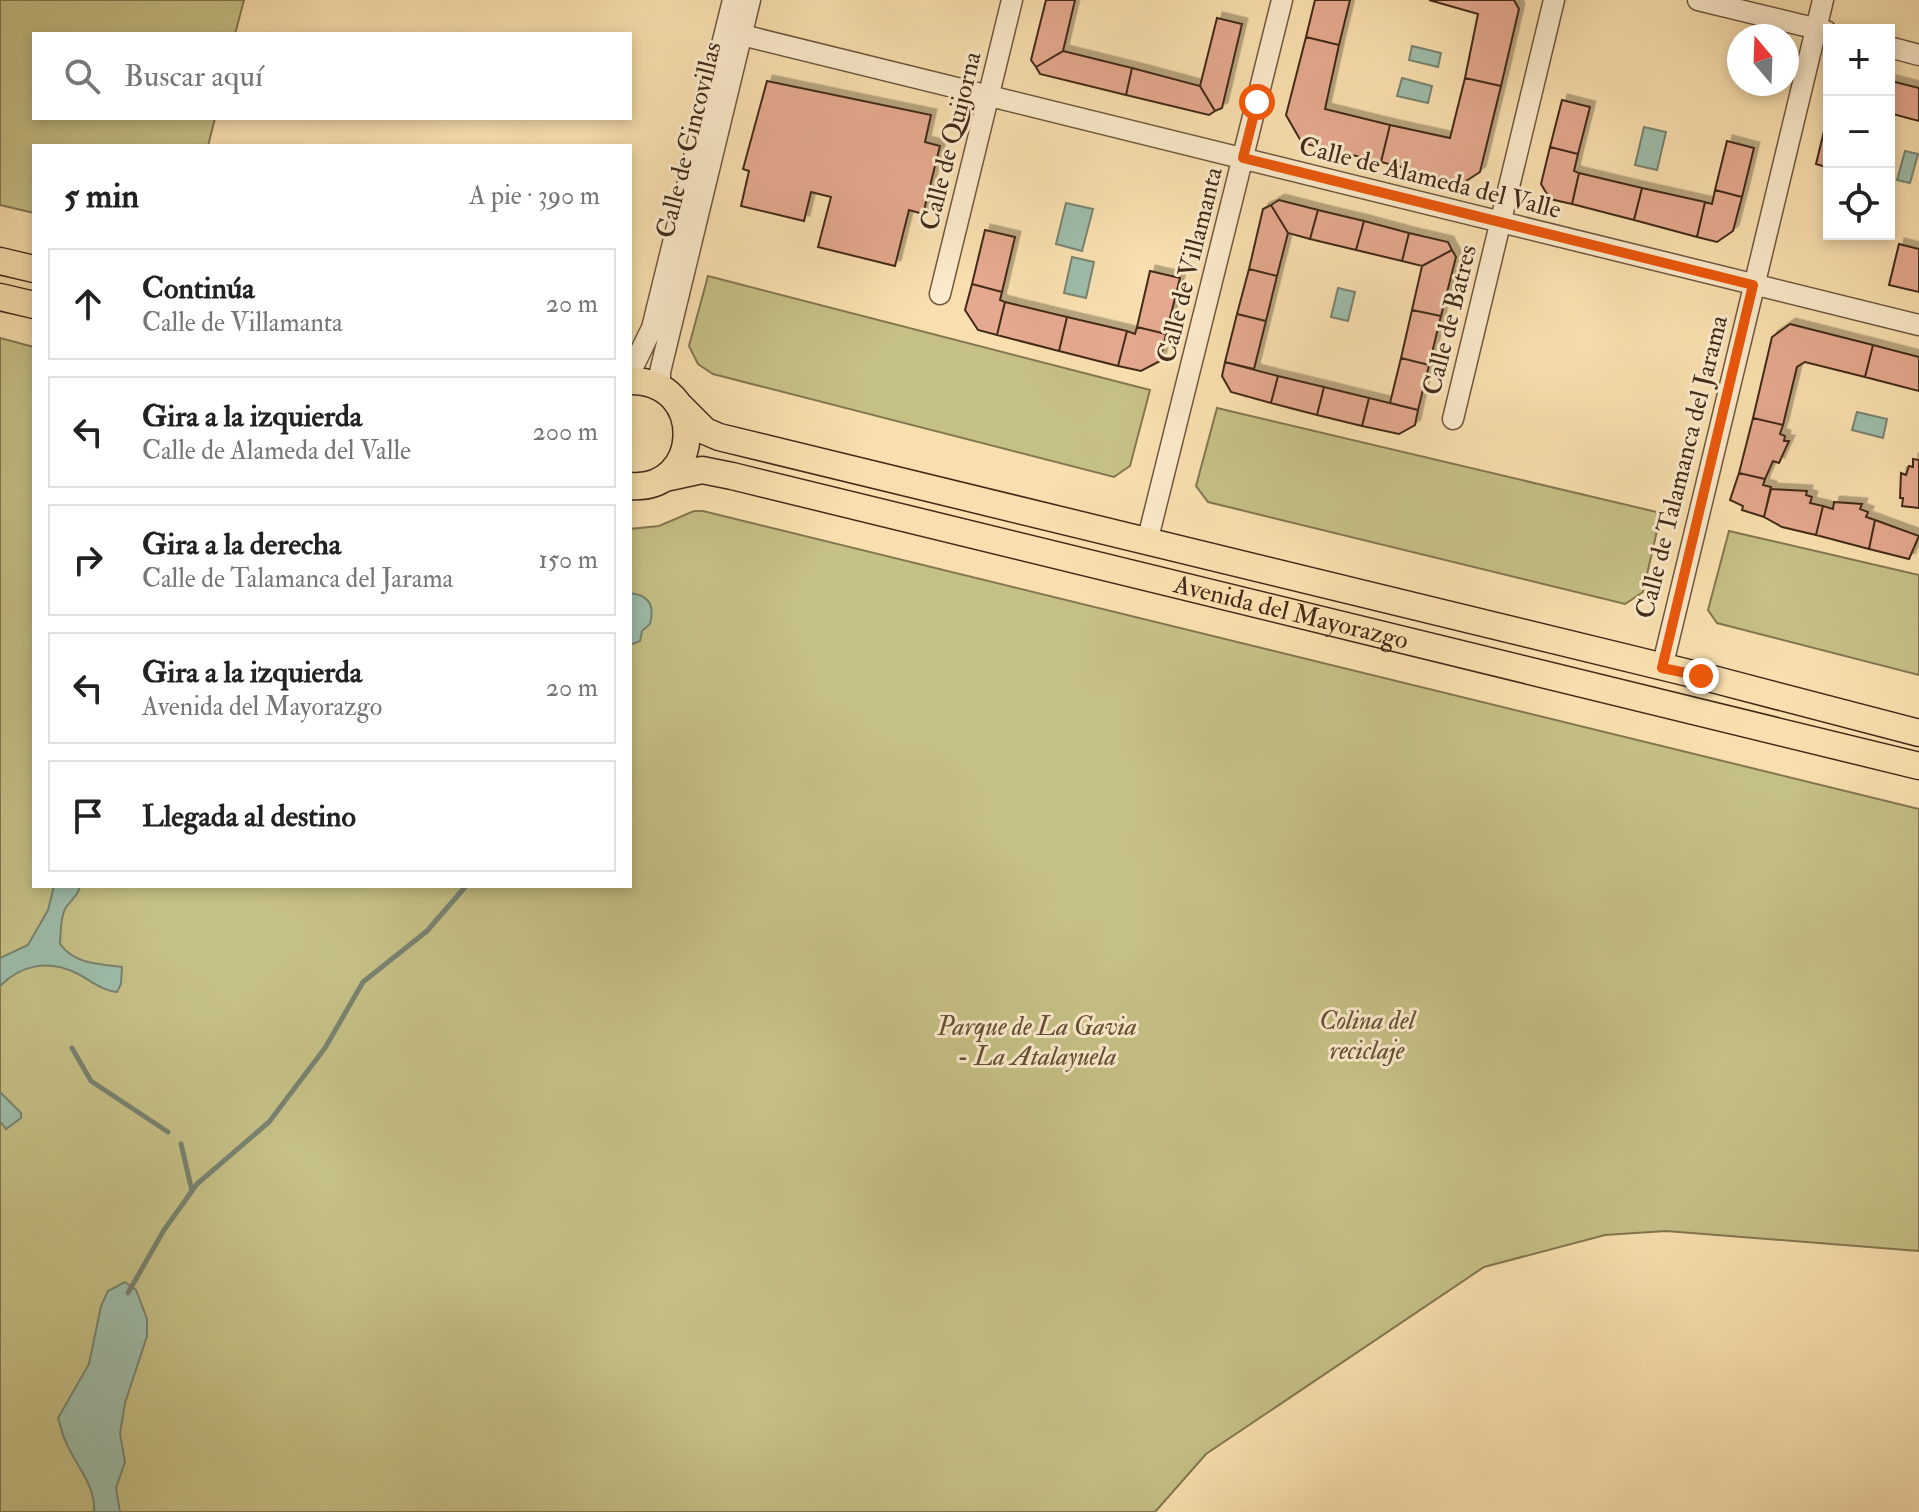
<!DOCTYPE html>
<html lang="es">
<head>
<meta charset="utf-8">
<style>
	:root { --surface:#fff; --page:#f2f2f2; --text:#222; --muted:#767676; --line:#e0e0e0 }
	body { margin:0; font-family:"IM FELL Double Pica",serif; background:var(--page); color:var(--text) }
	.controls { position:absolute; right:24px; top:24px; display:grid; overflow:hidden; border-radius:0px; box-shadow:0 4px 12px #0003 }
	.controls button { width:72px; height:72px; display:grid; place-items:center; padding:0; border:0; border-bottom:2px solid var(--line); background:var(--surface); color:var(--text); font:40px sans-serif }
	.compass { position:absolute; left:1727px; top:24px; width:72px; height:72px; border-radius:50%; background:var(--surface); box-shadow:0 4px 12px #0003; rotate:341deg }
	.stop { position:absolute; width:24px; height:24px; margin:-18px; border:6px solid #ea580c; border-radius:50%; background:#fff }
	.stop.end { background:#ea580c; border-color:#fff; box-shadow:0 2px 8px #0008 }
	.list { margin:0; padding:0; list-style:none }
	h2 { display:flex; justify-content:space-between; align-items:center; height:104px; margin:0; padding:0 32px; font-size:34px }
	h2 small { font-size:26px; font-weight:400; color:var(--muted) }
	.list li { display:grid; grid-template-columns:52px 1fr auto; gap:24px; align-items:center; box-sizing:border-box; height:112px; margin:0 16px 16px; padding:0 16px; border:2px solid var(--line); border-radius:0px }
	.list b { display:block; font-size:30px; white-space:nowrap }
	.list p { margin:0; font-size:26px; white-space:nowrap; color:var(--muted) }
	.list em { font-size:26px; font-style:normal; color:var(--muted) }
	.icon { flex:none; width:44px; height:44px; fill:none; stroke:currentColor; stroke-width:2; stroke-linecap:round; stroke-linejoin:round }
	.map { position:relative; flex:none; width:1919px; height:1512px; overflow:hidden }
	.search { position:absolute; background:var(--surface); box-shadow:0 4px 12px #0003; left:32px; top:32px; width:600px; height:88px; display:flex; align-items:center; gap:20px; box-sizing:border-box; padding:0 28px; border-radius:0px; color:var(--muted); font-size:30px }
	.panel { position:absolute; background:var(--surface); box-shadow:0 4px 12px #0003; left:32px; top:144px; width:600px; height:744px; border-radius:0px }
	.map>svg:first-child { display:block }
	.green { fill:#c5c086; stroke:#847650; stroke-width:2 }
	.water { fill:#9ebdaa; stroke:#798370; stroke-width:2 }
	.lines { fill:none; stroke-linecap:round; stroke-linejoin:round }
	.stream { stroke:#798370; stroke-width:5 }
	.building { fill:#e5a98f; stroke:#422b19; stroke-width:2; filter:url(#shadow) }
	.minor-casing { stroke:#70583e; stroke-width:23 }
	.major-casing { stroke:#422b19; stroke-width:29 }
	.minor { stroke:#fbeacb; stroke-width:20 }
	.major { stroke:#f9dfaf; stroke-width:26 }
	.route { stroke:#ea580c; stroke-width:10 }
	.labels { text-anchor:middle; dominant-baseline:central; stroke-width:6; stroke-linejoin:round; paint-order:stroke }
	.street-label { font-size:26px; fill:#422b19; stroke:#fbeacb }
	.park-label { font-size:26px; font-style:italic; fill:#635034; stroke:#fbeacb }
</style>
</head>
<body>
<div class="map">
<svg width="1919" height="1512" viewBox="0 0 1919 1512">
	<defs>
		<filter id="shadow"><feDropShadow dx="5.5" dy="-5.5" stdDeviation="0" flood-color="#0004"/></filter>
	</defs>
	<rect width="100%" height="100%" fill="#f9dfaf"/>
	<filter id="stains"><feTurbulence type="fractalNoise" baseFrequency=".0025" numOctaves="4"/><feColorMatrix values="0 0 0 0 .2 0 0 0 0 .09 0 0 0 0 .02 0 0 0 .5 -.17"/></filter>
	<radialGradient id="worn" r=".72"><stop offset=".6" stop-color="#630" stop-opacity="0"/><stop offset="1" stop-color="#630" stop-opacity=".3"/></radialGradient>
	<path class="green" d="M 0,0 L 244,0 L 235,34 L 34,34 L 34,118 L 215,118 L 208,146 L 34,146 L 34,213 L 0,205 Z
		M 708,276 L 1150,390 L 1130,466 L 1114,477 L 713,374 L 698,364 L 689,346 Z
		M 0,338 L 34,347 L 34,886 L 630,886 L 630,529 L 659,526 L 694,511 L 703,511 L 1919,809 L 1919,1251 L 1666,1231 L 1605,1235 L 1484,1267 L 1206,1454 L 1155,1512 L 0,1512 Z
		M 1217,408 L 1661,513 L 1643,592 L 1625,604 L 1208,502 L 1196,486 Z
		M 1729,531 L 1919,575 L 1919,675 L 1717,623 L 1708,610 Z"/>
	<path class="water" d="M 1412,46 L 1441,53 L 1438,67 L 1409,60 Z
		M 1402,78 L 1432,86 L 1428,103 L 1397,96 Z
		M 1644,127 L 1666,132 L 1657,170 L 1635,165 Z
		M 1905,151 L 1918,154 L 1910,183 L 1897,180 Z
		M 1066,203 L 1093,209 L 1082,251 L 1056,244 Z
		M 1072,257 L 1094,262 L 1086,298 L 1064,293 Z
		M 1338,288 L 1355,292 L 1348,321 L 1331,317 Z
		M 1857,412 L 1887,419 L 1883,438 L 1852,430 Z
		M 630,593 C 649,595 655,605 650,624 L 642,631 L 640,641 L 630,645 Z
		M 54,886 L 80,886 C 78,897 70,900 65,909 C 60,919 61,932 60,944 C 75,964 97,964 122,967 L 121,984 L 117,992 C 100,990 91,980 76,973 C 49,960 22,964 0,986 L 0,958 L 28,945 L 48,910 Z
		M 0,1092 L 21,1113 L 21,1118 L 6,1129 L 0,1121 Z
		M 125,1282 L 136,1290 L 147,1319 L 147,1336 L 125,1403 L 120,1434 L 125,1462 L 116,1488 L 120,1512 L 94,1512 C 96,1485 75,1465 66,1442 C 62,1435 61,1426 58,1418 L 89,1364 L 101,1306 L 108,1291 Z"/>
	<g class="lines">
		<path class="stream" d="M 72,1048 L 91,1081 L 168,1132
			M 181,1144 L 192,1191
			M 128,1293 L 164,1230 L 197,1184 L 269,1122 L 325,1048 L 363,982 L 427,931 L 466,886"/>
	</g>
	<path class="building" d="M 1046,0 L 1075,0 L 1063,51 L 1036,67 L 1031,60 Z
		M 1315,0 L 1350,0 L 1339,45 L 1306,37 Z
		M 1429,0 L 1514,0 L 1519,9 L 1501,86 L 1465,78 L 1478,14 Z
		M 1217,18 L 1242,24 L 1222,108 L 1215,111 L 1200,86 Z
		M 1306,37 L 1339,45 L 1325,109 L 1390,125 L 1381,162 L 1302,143 L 1286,115 Z
		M 1063,51 L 1132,68 L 1126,95 L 1040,74 L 1036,67 Z
		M 1132,68 L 1200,86 L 1215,111 L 1209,115 L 1126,95 Z
		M 1465,78 L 1501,86 L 1480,172 L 1463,183 L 1381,162 L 1390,125 L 1450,138 Z
		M 767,81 L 931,115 L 925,142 L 940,146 L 923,214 L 909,210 L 895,266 L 818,247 L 831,197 L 811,192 L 804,221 L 741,206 L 749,171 L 743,169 Z
		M 1891,81 L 1919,88 L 1919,121 L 1889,113 Z
		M 1562,100 L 1590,107 L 1578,154 L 1550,147 Z
		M 1827,119 L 1829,120 L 1829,168 L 1816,164 Z
		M 1727,141 L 1754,148 L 1742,197 L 1715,190 Z
		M 1550,147 L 1578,154 L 1574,171 L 1579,173 L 1572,204 L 1550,199 L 1541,184 Z
		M 1579,173 L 1642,188 L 1634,220 L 1572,204 Z
		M 1642,188 L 1705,202 L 1697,237 L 1634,220 Z
		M 1715,190 L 1742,197 L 1733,231 L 1717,242 L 1697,237 L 1705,202 L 1712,204 Z
		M 1279,200 L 1318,210 L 1310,239 L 1288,233 L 1271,205 Z
		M 1271,205 L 1288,233 L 1277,276 L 1249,269 L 1263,209 Z
		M 1318,210 L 1364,221 L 1356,250 L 1310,239 Z
		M 1364,221 L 1409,233 L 1402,261 L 1356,250 Z
		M 985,230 L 1015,237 L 1002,292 L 972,284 Z
		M 1409,233 L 1448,242 L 1452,250 L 1422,266 L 1402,261 Z
		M 1899,244 L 1919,249 L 1919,292 L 1889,285 Z
		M 1452,250 L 1456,257 L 1441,316 L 1412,310 L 1422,266 Z
		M 1249,269 L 1277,276 L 1266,321 L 1237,314 Z
		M 1150,271 L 1180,278 L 1166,334 L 1137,327 Z
		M 972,284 L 1002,292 L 1000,300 L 1005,302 L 997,335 L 978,330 L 965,310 Z
		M 1005,302 L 1067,317 L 1059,351 L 997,335 Z
		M 1412,310 L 1441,316 L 1429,365 L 1401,358 Z
		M 1237,314 L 1266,321 L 1254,369 L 1225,362 Z
		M 1067,317 L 1127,331 L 1118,366 L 1059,351 Z
		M 1790,324 L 1873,345 L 1865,377 L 1805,362 L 1797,367 L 1783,425 L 1753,418 L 1772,337 Z
		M 1137,327 L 1166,334 L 1160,361 L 1141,371 L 1118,366 L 1127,331 L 1135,334 Z
		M 1873,345 L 1919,357 L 1919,391 L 1865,377 Z
		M 1401,358 L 1429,365 L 1418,410 L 1390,403 Z
		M 1225,362 L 1278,376 L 1271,403 L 1231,392 L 1222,376 Z
		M 1278,376 L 1324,387 L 1317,415 L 1271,403 Z
		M 1324,387 L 1369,398 L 1362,426 L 1317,415 Z
		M 1369,398 L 1418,410 L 1415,425 L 1399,434 L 1362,426 Z
		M 1753,418 L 1783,425 L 1780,434 L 1785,436 L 1784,441 L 1789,441 L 1779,463 L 1773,461 L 1765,479 L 1739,473 Z
		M 1913,459 L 1919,460 L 1919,508 L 1902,506 L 1903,498 L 1900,498 L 1901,473 L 1906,475 L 1909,466 L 1913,467 Z
		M 1739,473 L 1765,479 L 1763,485 L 1771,487 L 1764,517 L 1742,510 L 1743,506 L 1730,500 Z
		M 1771,489 L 1807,491 L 1806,495 L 1812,497 L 1810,503 L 1823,506 L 1816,535 L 1782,527 L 1764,517 Z
		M 1834,502 L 1862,504 L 1860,509 L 1868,512 L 1866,517 L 1875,520 L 1869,549 L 1816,535 L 1823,506 L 1833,509 Z
		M 1875,520 L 1919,536 L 1909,559 L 1869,549 Z"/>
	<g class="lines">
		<defs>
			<path id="minor" d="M 1698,0 L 1826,31
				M 742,35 L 1919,325
				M 1889,47 L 1919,55
				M 940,294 L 1012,0
				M 630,373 L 652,328 L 733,0
				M 660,386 L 660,372 L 750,0
				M 1453,419 L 1554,0
				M 1147,542 L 1282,0
				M 1662,668 L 1823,0"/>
			<g id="major">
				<path d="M 0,261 L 34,269"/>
				<path d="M 0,297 L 34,305"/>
				<path d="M 630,381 C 708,380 703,492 630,486"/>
				<path d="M 680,406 L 705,431 L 719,437 L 1701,676 L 1919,733"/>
				<path id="s1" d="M 665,478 L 702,470 L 732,476 L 1919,766"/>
			</g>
		</defs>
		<use href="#minor" class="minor-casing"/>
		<use href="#major" class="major-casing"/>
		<use href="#minor" class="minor"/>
		<use href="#major" class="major"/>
	</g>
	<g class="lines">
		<path class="route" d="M 1257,102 L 1243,158 L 1753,285 L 1662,668 L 1701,676"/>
	</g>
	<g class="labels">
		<g class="street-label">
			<text transform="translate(689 140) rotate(-76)">Calle de Cincovillas</text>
			<text transform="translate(951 141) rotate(-76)">Calle de Quijorna</text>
			<text transform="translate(1430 178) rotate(14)">Calle de Alameda del Valle</text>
			<text transform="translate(1190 265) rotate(-76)">Calle de Villamanta</text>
			<text transform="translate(1450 320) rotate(-76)">Calle de Batres</text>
			<text transform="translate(1682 467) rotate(-76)">Calle de Talamanca del Jarama</text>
			<text stroke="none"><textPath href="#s1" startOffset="644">Avenida del Mayorazgo</textPath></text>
		</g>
		<g class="park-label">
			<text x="1367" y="1021">Colina del<tspan x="1367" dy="30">reciclaje</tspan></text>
			<text x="1037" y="1027">Parque de La Gavia<tspan x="1037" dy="30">- La Atalayuela</tspan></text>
		</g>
	</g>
	<rect width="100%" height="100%" filter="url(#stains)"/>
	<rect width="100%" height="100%" fill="url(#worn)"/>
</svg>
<div class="controls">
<button>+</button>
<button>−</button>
<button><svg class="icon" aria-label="locate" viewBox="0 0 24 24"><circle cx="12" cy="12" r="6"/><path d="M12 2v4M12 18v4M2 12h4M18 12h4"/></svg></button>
</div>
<svg class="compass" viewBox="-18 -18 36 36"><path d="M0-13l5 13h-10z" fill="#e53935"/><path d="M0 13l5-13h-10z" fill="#767676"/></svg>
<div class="stop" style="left:1257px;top:102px"></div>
<div class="stop end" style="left:1701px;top:676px"></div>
<div class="search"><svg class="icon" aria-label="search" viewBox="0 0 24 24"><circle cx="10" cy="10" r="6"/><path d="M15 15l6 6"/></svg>Buscar aquí</div>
<section class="panel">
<h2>5 min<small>A pie · 390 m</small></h2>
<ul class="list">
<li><svg class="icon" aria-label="ahead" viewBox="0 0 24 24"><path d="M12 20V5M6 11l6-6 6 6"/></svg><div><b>Continúa</b><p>Calle de Villamanta</p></div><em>20 m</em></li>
<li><svg class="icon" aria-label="left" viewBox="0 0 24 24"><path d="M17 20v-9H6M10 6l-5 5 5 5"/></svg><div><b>Gira a la izquierda</b><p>Calle de Alameda del Valle</p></div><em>200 m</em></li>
<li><svg class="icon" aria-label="right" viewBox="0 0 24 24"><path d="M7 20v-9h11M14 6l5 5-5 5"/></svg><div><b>Gira a la derecha</b><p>Calle de Talamanca del Jarama</p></div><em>150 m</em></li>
<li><svg class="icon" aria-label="left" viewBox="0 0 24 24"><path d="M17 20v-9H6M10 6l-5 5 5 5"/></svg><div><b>Gira a la izquierda</b><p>Avenida del Mayorazgo</p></div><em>20 m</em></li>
<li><svg class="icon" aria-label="arrive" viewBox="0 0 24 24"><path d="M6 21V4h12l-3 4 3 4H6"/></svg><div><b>Llegada al destino</b></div></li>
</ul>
</section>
</div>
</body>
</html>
